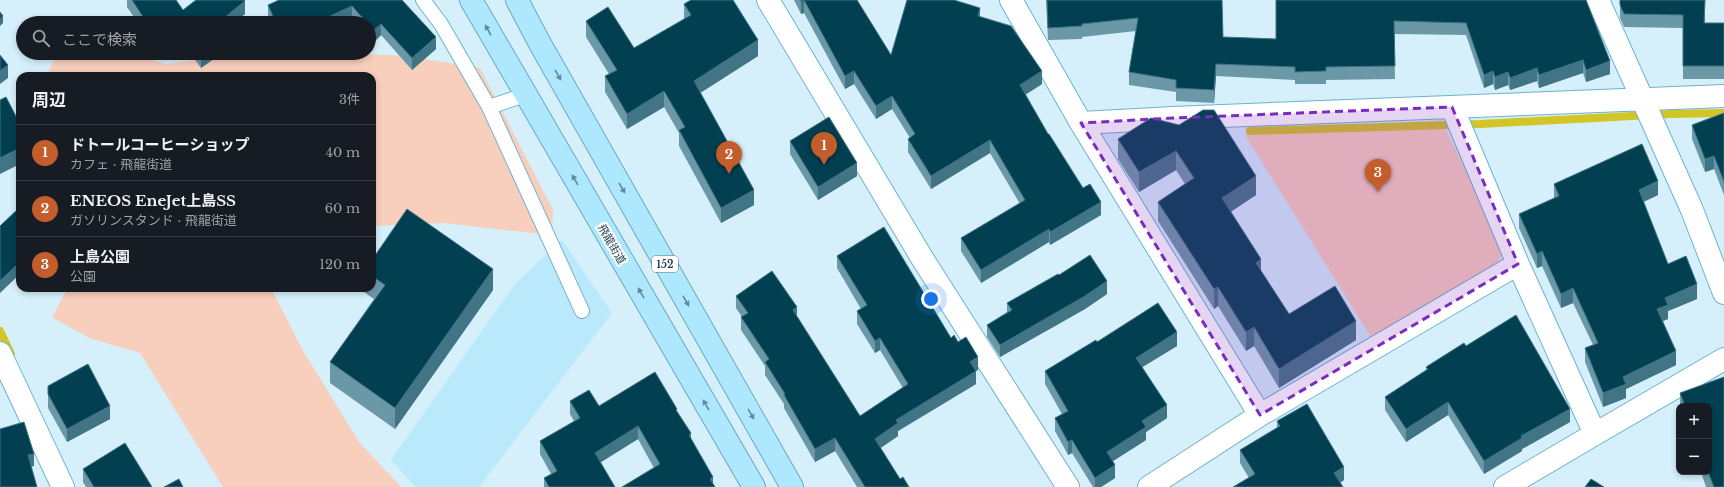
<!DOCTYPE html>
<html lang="ja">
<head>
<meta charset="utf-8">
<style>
	:root { --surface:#171b24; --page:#242831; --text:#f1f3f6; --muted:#9ea1a6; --line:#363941; --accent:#c35e2c }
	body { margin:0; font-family:"Libre Baskerville","Noto Sans JP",serif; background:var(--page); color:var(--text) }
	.controls { position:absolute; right:12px; bottom:12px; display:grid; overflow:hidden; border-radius:8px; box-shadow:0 2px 6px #0003 }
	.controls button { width:36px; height:36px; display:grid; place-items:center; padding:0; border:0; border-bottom:1px solid var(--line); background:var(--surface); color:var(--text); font:20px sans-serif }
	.you { position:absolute; left:931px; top:299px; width:14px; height:14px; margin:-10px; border:3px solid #fff; border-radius:50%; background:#1a73e8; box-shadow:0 0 0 6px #1a73e833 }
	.badge { display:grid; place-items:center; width:26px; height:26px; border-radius:50%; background:var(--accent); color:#fff; font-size:13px; font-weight:700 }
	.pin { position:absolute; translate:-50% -33px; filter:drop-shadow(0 1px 2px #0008) }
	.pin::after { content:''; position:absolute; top:21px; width:14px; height:12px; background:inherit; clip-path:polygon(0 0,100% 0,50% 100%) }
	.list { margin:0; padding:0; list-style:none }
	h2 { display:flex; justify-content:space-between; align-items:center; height:52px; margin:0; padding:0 16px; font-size:17px }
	h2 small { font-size:13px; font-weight:400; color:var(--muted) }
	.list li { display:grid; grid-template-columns:26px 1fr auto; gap:12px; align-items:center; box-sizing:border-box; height:56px; padding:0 16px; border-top:1px solid var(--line) }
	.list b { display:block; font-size:15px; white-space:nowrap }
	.list p { margin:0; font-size:13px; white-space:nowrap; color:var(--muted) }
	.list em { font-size:13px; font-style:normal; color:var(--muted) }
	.icon { flex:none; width:22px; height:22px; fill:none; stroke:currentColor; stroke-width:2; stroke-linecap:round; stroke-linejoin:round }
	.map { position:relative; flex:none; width:1724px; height:487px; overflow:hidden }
	.search { position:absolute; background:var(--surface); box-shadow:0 2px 6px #0003; left:16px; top:16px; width:360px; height:44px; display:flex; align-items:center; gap:10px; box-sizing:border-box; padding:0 14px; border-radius:22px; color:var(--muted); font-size:15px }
	.panel { position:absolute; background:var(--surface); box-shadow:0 2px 6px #0003; left:16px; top:72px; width:360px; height:220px; border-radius:12px }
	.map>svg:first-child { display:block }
	.built { fill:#bbe9fc }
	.green { fill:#f8cebc }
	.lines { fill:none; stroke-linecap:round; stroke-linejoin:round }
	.stream { stroke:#d2c525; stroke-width:8 }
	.service-casing { stroke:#6eb3cd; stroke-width:16 }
	.minor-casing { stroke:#6eb3cd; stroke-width:24 }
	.tertiary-casing { stroke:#6eb3cd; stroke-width:24 }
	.trunk-casing { stroke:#6fa8bf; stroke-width:24 }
	.service { stroke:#fff; stroke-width:14 }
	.minor { stroke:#fff; stroke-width:22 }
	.tertiary { stroke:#fff; stroke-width:22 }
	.trunk { stroke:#aee8ff; stroke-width:22 }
	.wall { fill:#6b98a6 }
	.shaded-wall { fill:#417484 }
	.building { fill:#013f51; stroke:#417484 }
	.oneway { fill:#608a9a }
	.marked { fill:#7b2cbf; fill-opacity:0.2; stroke:#7b2cbf; stroke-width:3; stroke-dasharray:8 5; stroke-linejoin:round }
	.labels { text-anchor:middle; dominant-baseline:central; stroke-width:4; stroke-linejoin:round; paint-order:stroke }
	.shield { fill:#fff; stroke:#63777f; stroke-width:1 }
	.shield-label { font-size:10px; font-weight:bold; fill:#203d48 }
	.street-label { font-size:11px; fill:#203d48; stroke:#fff }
</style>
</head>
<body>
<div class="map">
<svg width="1724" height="487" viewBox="0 0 1724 487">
	<rect width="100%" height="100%" fill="#d5f0fb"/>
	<path class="built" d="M 562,240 L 612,313 L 479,487 L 416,487 L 391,460 L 515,284 Z"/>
	<path class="green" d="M 58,53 L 128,53 L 166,64 L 252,53 L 339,53 L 407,56 L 480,68 L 553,210 L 552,235 L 443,223 L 372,226 L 372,76 L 46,76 Z
		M 1441,120 L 1504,249 L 1496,264 L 1371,337 L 1245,135 Z
		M 68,288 L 271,288 L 302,349 L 359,442 L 401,487 L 223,487 L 140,353 L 89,338 L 52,317 Z"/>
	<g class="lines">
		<path class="stream" d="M 1250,131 L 1480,124 L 1670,114 L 1724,113
			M 0,331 L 11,354"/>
		<defs>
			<path id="service" d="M 423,0 L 441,24 L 489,107
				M 525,95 L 489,107 L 582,311"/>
			<path id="minor" d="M 1011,0 L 1081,123
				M 1598,0 L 1692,210 L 1724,293
				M 0,353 L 63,487
				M 1260,415 L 1518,264 L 1452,107
				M 1595,434 L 1724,359
				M 1149,487 L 1260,415 L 1081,123 L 1173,118 L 1724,96
				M 1505,487 L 1595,434 L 1518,264"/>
			<path id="tertiary" d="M 768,0 L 922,258 L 1068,487"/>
			<path id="trunk" d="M 471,0 L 754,487
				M 517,0 L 539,42 L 792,487"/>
		</defs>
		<use href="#service" class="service-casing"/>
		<use href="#minor" class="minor-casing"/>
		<use href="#tertiary" class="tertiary-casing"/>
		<use href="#trunk" class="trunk-casing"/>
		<use href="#service" class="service"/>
		<use href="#minor" class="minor"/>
		<use href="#tertiary" class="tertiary"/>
		<use href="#trunk" class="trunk"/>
	</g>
	<path class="wall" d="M 127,0 L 176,0 L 183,10 L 245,14 L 234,23 L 138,23 L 127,7 Z
		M 402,0 L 436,49 L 412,70 L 381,35 L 374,42 L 369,37 L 369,23 L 357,23 L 352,17 L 339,23 L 271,23 L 268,16 L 268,5 Z
		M 794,0 L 857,0 L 891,55 L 980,16 L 1042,84 L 1025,95 L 1048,134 L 1083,188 L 1101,215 L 1050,245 L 1049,242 L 981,283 L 961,251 L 961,238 L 1020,204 L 990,153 L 931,189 L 908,152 L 908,139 L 910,138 L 892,109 L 876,119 L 854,84 L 845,89 L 804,13 L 801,14 Z
		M 1046,0 L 1222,0 L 1223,37 L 1276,39 L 1276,0 L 1586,0 L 1610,74 L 1586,82 L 1583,73 L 1539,88 L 1537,81 L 1510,90 L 1508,85 L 1495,90 L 1493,84 L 1484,88 L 1466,35 L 1394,34 L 1395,79 L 1326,80 L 1326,84 L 1295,84 L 1295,80 L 1216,76 L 1214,103 L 1176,101 L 1176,92 L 1129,85 L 1129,72 L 1136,31 L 1082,37 L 1082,39 L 1048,40 Z
		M 1620,0 L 1705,0 L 1705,23 L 1724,23 L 1724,79 L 1683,79 L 1683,28 L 1624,27 L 1620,18 Z
		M 684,4 L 758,56 L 700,93 L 754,205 L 721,223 L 679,146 L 679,133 L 664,107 L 627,129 L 605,92 L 605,76 L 609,74 L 586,37 L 586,21 L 634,48 L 684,19 Z
		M 190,53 L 222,53 L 201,68 Z
		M 1724,113 L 1724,195 L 1714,169 L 1705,172 L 1692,139 L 1692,125 Z
		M 1151,118 L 1256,195 L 1231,212 L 1261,272 L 1289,314 L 1356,340 L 1279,388 L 1254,346 L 1246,351 L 1218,306 L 1214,309 L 1158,221 L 1158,202 L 1185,184 L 1176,170 L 1139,192 L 1118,159 L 1118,139 Z
		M 790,141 L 857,176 L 818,200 L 790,154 Z
		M 1554,184 L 1658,195 L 1643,202 L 1668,264 L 1697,299 L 1668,311 L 1668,319 L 1663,321 L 1676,365 L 1626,389 L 1626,398 L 1603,407 L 1585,362 L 1585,348 L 1593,345 L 1573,303 L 1561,308 L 1542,266 L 1537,268 L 1519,228 L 1519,214 L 1554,198 Z
		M 837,256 L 951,338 L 958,342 L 978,370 L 976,371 L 976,384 L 898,431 L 898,436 L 880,448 L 900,479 L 909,487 L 857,487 L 835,451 L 815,462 L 784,408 L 784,404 L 765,375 L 765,366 L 741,330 L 741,317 L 742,317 L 736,308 L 736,296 L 797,317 L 860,416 L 903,388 L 880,350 L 875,353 L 857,324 L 857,311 L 861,309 L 837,268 Z
		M 372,260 L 493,290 L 395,429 L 330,383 L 330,362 L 374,299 L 364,292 L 364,288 L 372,288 Z
		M 1059,275 L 1107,294 L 1085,309 L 1000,357 L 987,337 L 987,325 L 1007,312 L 1007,303 Z
		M 1097,342 L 1177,346 L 1142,367 L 1167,418 L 1146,432 L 1146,440 L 1113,461 L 1115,478 L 1101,487 L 1093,487 L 1072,453 L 1068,455 L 1055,431 L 1055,418 L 1062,414 L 1045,384 L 1045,371 Z
		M 1466,346 L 1570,422 L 1522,449 L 1522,451 L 1484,474 L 1448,415 L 1406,442 L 1385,410 L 1385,397 L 1426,370 L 1426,367 Z
		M 1724,377 L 1724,487 L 1706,487 L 1701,472 L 1709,472 L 1709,406 L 1680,406 L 1680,393 Z
		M 48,386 L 110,419 L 67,442 L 48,408 Z
		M 570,401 L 599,406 L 677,412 L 691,440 L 713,477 L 654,468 L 638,439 L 600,462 L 615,487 L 544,487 L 544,478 L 551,474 L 540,454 L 540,441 L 574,421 L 570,414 Z
		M 1277,421 L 1344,480 L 1340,483 L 1249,478 L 1240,463 L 1240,450 L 1277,428 Z
		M 83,469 L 152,487 L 86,487 L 83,482 Z"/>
	<path class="shaded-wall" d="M 804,0 L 804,13 L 801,14 L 801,2 Z
		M 245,1 L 245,14 L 234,23 L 224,23 L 224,18 Z
		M 352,6 L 352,17 L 339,23 L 315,23 Z
		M 980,8 L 980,21 L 978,16 Z
		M 3,16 L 3,23 L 0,26 L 0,19 Z
		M 174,19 L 174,23 L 168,23 Z
		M 381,24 L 381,35 L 374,42 L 374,30 Z
		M 436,37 L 436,49 L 412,70 L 412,58 Z
		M 758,40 L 758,56 L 694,97 L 694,81 Z
		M 204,53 L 222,53 L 201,68 L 201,55 Z
		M 1583,60 L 1583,73 L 1539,88 L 1539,75 Z
		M 1610,61 L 1610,74 L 1586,82 L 1586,70 Z
		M 1216,64 L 1216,76 L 1214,103 L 1214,90 Z
		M 8,65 L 8,78 L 0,84 L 0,71 Z
		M 1537,68 L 1537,81 L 1510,90 L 1510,78 Z
		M 854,71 L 854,84 L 845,89 L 845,76 Z
		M 1042,71 L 1042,84 L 1020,98 L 1020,85 Z
		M 1493,71 L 1493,84 L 1484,88 L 1484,75 Z
		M 1508,72 L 1508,85 L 1495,90 L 1495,77 Z
		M 664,91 L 664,107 L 627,129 L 627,114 Z
		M 892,96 L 892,109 L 876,119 L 876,106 Z
		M 990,140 L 990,153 L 931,189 L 931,176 Z
		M 20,148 L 20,164 L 0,174 L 0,158 Z
		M 1176,151 L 1176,170 L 1139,192 L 1139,172 Z
		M 1714,156 L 1714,169 L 1705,172 L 1705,159 Z
		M 857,163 L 857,176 L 818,200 L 818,187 Z
		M 1256,176 L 1256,195 L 1222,217 L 1222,198 Z
		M 1658,181 L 1658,195 L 1639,204 L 1639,190 Z
		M 754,190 L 754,205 L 721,223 L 721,208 Z
		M 1101,202 L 1101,215 L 1050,245 L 1050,232 Z
		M 1049,229 L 1049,242 L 981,283 L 981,270 Z
		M 1542,251 L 1542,266 L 1537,268 L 1537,254 Z
		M 1261,259 L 1261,278 L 1256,263 Z
		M 20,262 L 20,274 L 0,293 L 0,281 Z
		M 493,269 L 493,290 L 395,429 L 395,408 Z
		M 1107,281 L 1107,294 L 1085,309 L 1000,357 L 1000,345 Z
		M 1697,284 L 1697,299 L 1668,311 L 1668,319 L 1657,323 L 1657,309 L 1665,298 Z
		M 1218,287 L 1218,306 L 1214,309 L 1214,289 Z
		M 1573,288 L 1573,303 L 1561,308 L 1561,294 Z
		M 797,307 L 797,320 L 793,310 Z
		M 1356,321 L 1356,340 L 1279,388 L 1279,369 Z
		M 1254,327 L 1254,346 L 1246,351 L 1246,332 Z
		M 1177,332 L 1177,346 L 1136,371 L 1136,358 Z
		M 880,338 L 880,350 L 875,353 L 875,341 Z
		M 1676,351 L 1676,365 L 1626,389 L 1626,398 L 1603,407 L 1603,393 L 1623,377 Z
		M 978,357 L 978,370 L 976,371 L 976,384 L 898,431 L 898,436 L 875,452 L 875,439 L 896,420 L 970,362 Z
		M 1448,402 L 1448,415 L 1406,442 L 1406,429 Z
		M 1167,405 L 1167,418 L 1146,432 L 1146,440 L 1107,465 L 1107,452 L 1142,421 Z
		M 110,406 L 110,419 L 67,442 L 67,429 Z
		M 1570,409 L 1570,422 L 1522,449 L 1522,451 L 1484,474 L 1484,461 L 1521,436 Z
		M 638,426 L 638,439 L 595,466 L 595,453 Z
		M 691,433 L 691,446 L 689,435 Z
		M 835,438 L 835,451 L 815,462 L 815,449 Z
		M 1072,440 L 1072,453 L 1068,455 L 1068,442 Z
		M 34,454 L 34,466 L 28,468 L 28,455 Z
		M 1115,465 L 1115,478 L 1101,487 L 1095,487 L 1095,478 Z
		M 1344,467 L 1344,480 L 1334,486 L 1334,473 Z
		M 713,477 L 713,487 L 710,479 Z"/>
	<path class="building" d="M 132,0 L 176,0 L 183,10 L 196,0 L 244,0 L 245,1 L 224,18 L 228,23 L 177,23 L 174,19 L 168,23 L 147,23 Z
		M 279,0 L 402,0 L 436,37 L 412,58 L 381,24 L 374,30 L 369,25 L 369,23 L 367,23 L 352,6 L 315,23 L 276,23 L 268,5 Z
		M 691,0 L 733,0 L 758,40 L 694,81 L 754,190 L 721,208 L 679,130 L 685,127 L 664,91 L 627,114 L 605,76 L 617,70 L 586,21 L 608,7 L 634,48 L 691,15 L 684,4 Z
		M 801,0 L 857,0 L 891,55 L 907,0 L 954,0 L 980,8 L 978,16 L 1011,26 L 1042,71 L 1020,85 L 1048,134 L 1049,134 L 1083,188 L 1090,184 L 1101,202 L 1050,232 L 1049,229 L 981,270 L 961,238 L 1025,200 L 990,140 L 931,176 L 908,139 L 915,134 L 892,96 L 876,106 L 854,71 L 845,76 L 804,0 L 801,2 Z
		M 1047,0 L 1222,0 L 1223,37 L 1276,39 L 1276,0 L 1586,0 L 1610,61 L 1586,70 L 1583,60 L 1539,75 L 1537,68 L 1510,78 L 1508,72 L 1495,77 L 1493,71 L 1484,75 L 1466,23 L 1394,21 L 1395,66 L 1326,67 L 1326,71 L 1295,72 L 1295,67 L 1216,64 L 1214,90 L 1176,88 L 1176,80 L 1129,72 L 1138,18 L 1082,24 L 1082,26 L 1048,28 Z
		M 1620,0 L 1705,0 L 1704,23 L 1724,23 L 1724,66 L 1683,66 L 1683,15 L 1624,14 L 1620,5 Z
		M 0,12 L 3,16 L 0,19 Z
		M 0,55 L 8,65 L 0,71 Z
		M 6,97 L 20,124 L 20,148 L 0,158 L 0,100 Z
		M 1203,110 L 1214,110 L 1256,176 L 1222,198 L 1261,259 L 1256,263 L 1289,314 L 1335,286 L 1356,321 L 1279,369 L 1254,327 L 1246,332 L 1218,287 L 1214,289 L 1158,202 L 1194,178 L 1176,151 L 1139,172 L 1118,139 L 1151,118 L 1179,125 Z
		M 1724,113 L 1724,182 L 1714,156 L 1705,159 L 1692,125 Z
		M 829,117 L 857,163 L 818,187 L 790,141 Z
		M 1642,144 L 1658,181 L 1639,190 L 1668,264 L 1686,256 L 1697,284 L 1665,298 L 1668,305 L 1657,309 L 1676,351 L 1623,377 L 1626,384 L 1603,393 L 1585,348 L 1598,343 L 1573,288 L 1561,294 L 1542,251 L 1537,254 L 1519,214 L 1559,196 L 1554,184 Z
		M 20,207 L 20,262 L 0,281 L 0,226 Z
		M 407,209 L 493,269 L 395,408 L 330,362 L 385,285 L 372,276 L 372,260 Z
		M 884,227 L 951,338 L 954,335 L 958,342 L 966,337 L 978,357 L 970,362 L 976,371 L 896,420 L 898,423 L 875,439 L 900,479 L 903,477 L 909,487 L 865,487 L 835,438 L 815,449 L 784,395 L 785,394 L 765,362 L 769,359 L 741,317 L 748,313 L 736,296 L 772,271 L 797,307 L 793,310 L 860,416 L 908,384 L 880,338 L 875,341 L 857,311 L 867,305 L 837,256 Z
		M 1090,255 L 1107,281 L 1085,296 L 1000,345 L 987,325 L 1012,310 L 1007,303 L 1058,274 L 1059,275 Z
		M 1158,303 L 1177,332 L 1136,358 L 1167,405 L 1142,421 L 1146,427 L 1107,452 L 1115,465 L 1095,478 L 1072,440 L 1068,442 L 1055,418 L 1068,411 L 1045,371 L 1096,340 L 1097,342 Z
		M 1516,315 L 1570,409 L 1521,436 L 1522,438 L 1484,461 L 1448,402 L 1406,429 L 1385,397 L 1428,369 L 1426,367 L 1464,343 L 1466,346 Z
		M 88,364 L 110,406 L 67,429 L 48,394 L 48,386 Z
		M 655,372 L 677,409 L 676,410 L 691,433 L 689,435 L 713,477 L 710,479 L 715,487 L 622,487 L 660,464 L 638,426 L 595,453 L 615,487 L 549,487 L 544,478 L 557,471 L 540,441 L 580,418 L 570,401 L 589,390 L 599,406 Z
		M 1724,377 L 1724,487 L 1714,487 L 1708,472 L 1709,472 L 1709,406 L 1685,406 L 1680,393 Z
		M 1307,404 L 1344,467 L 1334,473 L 1343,487 L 1233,487 L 1255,474 L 1240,450 L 1280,426 L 1277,421 Z
		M 24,422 L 34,454 L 28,455 L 37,487 L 0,487 L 0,429 Z
		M 125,443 L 152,487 L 94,487 L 83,469 Z
		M 179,479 L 183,487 L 164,487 Z
		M 1591,479 L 1604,487 L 1585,487 Z"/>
	<defs><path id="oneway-solid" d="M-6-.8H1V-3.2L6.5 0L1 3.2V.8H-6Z"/></defs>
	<g class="oneway">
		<use href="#oneway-solid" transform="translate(488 30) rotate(-119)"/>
		<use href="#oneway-solid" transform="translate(558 75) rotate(60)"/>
		<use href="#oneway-solid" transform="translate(575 180) rotate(-120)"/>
		<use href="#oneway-solid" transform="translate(622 188) rotate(60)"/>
		<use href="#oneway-solid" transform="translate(641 293) rotate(-120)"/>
		<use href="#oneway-solid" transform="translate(686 301) rotate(60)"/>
		<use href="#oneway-solid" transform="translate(706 405) rotate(-120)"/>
		<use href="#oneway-solid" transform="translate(751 414) rotate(60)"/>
	</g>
	<path class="marked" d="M 1452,107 L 1518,264 L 1260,415 L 1081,123 L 1173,118 Z"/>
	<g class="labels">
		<rect class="shield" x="652" y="256" width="26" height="16" rx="3"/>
		<g class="shield-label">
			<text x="665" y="264">152</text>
		</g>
		<g class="street-label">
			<text transform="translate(612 244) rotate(60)">飛龍街道</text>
		</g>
	</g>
</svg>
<div class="controls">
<button>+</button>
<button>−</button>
</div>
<div class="you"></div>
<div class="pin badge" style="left:824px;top:165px">1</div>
<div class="pin badge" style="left:729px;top:174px">2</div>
<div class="pin badge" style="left:1378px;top:192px">3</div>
<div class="search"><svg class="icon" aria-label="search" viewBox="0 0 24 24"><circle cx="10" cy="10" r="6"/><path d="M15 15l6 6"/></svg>ここで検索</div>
<section class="panel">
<h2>周辺<small>3件</small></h2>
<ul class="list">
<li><span class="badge">1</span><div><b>ドトールコーヒーショップ</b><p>カフェ · 飛龍街道</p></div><em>40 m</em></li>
<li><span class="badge">2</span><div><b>ENEOS EneJet上島SS</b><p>ガソリンスタンド · 飛龍街道</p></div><em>60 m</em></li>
<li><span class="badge">3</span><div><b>上島公園</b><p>公園</p></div><em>120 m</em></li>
</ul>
</section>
</div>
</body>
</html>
